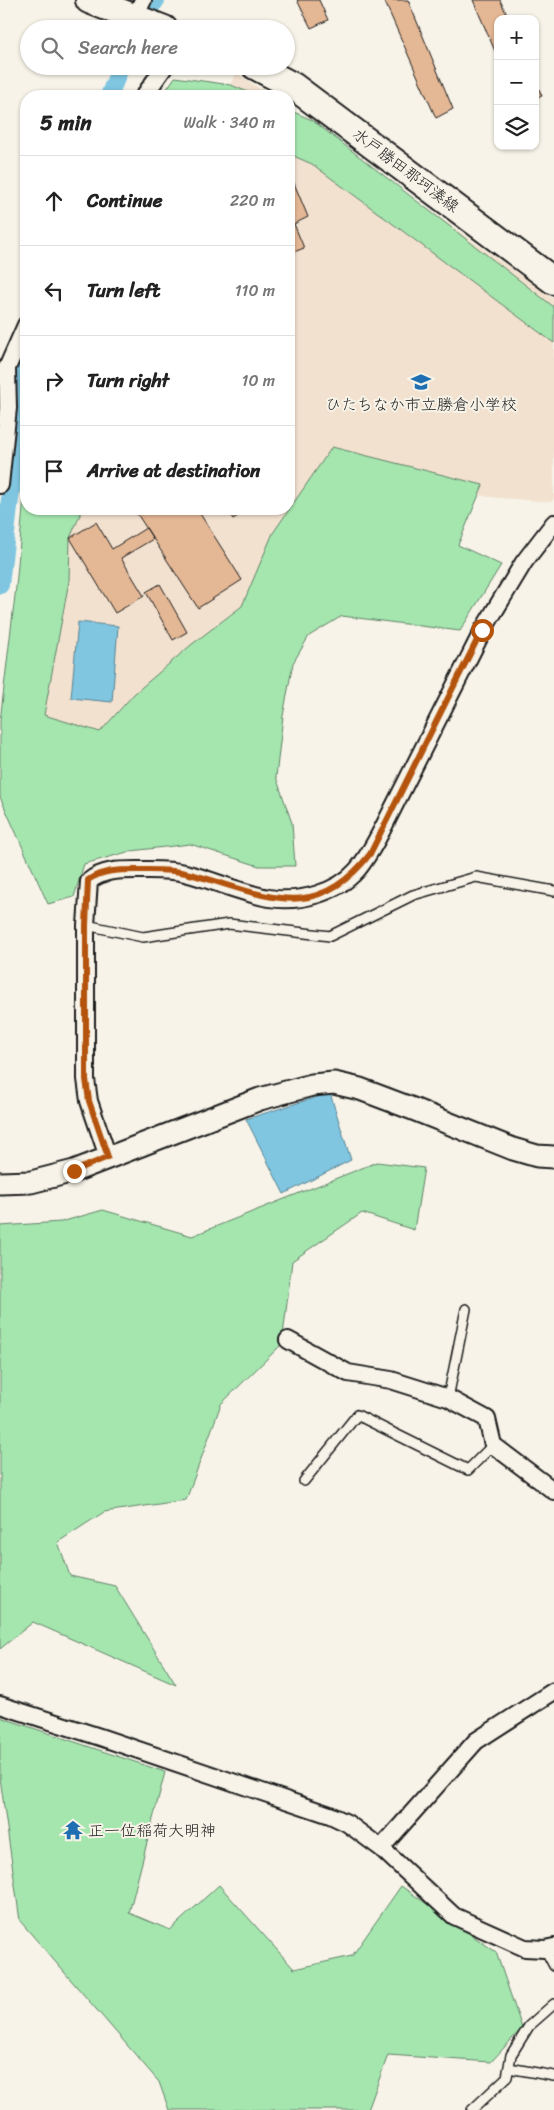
<!DOCTYPE html>
<html lang="en">
<head>
<meta charset="utf-8">
<style>
	:root { --surface:#fff; --page:#f2f2f2; --text:#222; --muted:#767676; --line:#e0e0e0 }
	body { margin:0; font-family:Sriracha,"Klee One",sans-serif; background:var(--page); color:var(--text) }
	.controls { position:absolute; right:15px; top:15px; display:grid; overflow:hidden; border-radius:10px; box-shadow:0 1px 4px #0004 }
	.controls button { width:45px; height:45px; display:grid; place-items:center; padding:0; border:0; border-bottom:1px solid var(--line); background:var(--surface); color:var(--text); font:25px sans-serif }
	.stop { position:absolute; width:15px; height:15px; margin:-11px; border:4px solid #b45309; border-radius:50%; background:#fff }
	.stop.end { background:#b45309; border-color:#fff; box-shadow:0 1px 5px #0008 }
	.list { margin:0; padding:0; list-style:none }
	h2 { display:flex; justify-content:space-between; align-items:center; height:65px; margin:0; padding:0 20px; font-size:21px }
	h2 small { font-size:16px; font-weight:400; color:var(--muted) }
	.list li { display:grid; grid-template-columns:32px 1fr auto; gap:15px; align-items:center; box-sizing:border-box; height:90px; padding:0 20px; border-top:1px solid var(--line) }
	.list b { display:block; font-size:19px; white-space:nowrap }
	.list em { font-size:16px; font-style:normal; color:var(--muted) }
	.icon { flex:none; width:28px; height:28px; fill:none; stroke:currentColor; stroke-width:2; stroke-linecap:round; stroke-linejoin:round }
	.map { position:relative; flex:none; width:554px; height:2110px; overflow:hidden }
	.search { position:absolute; background:var(--surface); box-shadow:0 1px 4px #0004; left:20px; top:20px; width:275px; height:55px; display:flex; align-items:center; gap:12px; box-sizing:border-box; padding:0 18px; border-radius:28px; color:var(--muted); font-size:19px }
	.panel { position:absolute; background:var(--surface); box-shadow:0 1px 4px #0004; left:20px; top:90px; width:275px; height:425px; border-radius:20px }
	.map>svg:first-child { display:block }
	.built { fill:#f2e1cf }
	.green { fill:#a5e6af; stroke:#608166 }
	.water { fill:#80c6e1; stroke:#588292 }
	.lines { fill:none; stroke-linecap:round; stroke-linejoin:round }
	.canal { stroke:#80c6e1; stroke-width:18 }
	.building { fill:#e5b895; stroke:#1c1c1c }
	.service-casing { stroke:#1c1c1c; stroke-width:12 }
	.minor-casing { stroke:#1c1c1c; stroke-width:20 }
	.tertiary-casing { stroke:#1c1c1c; stroke-width:25 }
	.primary-casing { stroke:#1c1c1c; stroke-width:30 }
	.service { stroke:#f7f3e8; stroke-width:9 }
	.minor { stroke:#f7f3e8; stroke-width:16 }
	.tertiary { stroke:#f7f3e8; stroke-width:21 }
	.primary { stroke:#f7f3e8; stroke-width:26 }
	.route { stroke:#b45309; stroke-width:6 }
	.labels { text-anchor:middle; dominant-baseline:central; stroke-width:4; stroke-linejoin:round; paint-order:stroke }
	.street-label { font-size:16px; fill:#1c1c1c; stroke:#f7f3e8 }
	.poi-label { font-size:16px; fill:#1c1c1c; stroke:#f7f3e8 }
</style>
</head>
<body>
<div class="map">
<svg width="554" height="2110" viewBox="0 0 554 2110">
	<rect width="100%" height="100%" fill="#f7f3e8"/>
	<filter id="ink" filterUnits="userSpaceOnUse"><feTurbulence type="fractalNoise" baseFrequency=".02" numOctaves="2"/><feDisplacementMap in="SourceGraphic" scale="10" xChannelSelector="R" yChannelSelector="G"/><feConvolveMatrix kernelMatrix="1 2 1 2 8 2 1 2 1" color-interpolation-filters="sRGB"/></filter>
	<g filter="url(#ink)">
		<path class="built" d="M 237,73 L 270,96 L 223,96 Z
			M 289,110 L 554,299 L 554,499 L 551,502 L 489,497 L 338,465 L 259,610 L 118,746 L 9,716 L 51,509 L 289,509 Z"/>
		<path class="green" d="M 175,77 L 231,85 L 257,96 L 162,96 Z
			M 289,110 L 312,120 L 554,307 L 554,343 L 312,164 L 289,154 Z
			M 332,447 L 483,485 L 458,545 L 501,565 L 460,631 L 342,616 L 309,636 L 293,663 L 283,716 L 276,777 L 292,823 L 295,866 L 259,866 L 190,844 L 131,851 L 84,864 L 74,897 L 48,904 L 0,797 L 0,721 L 16,587 L 26,474 L 26,509 L 80,509 L 80,515 L 70,538 L 69,581 L 44,715 L 100,732 L 134,694 L 191,645 L 242,606 L 273,533 Z
			M 377,1162 L 424,1168 L 414,1230 L 362,1213 L 292,1261 L 282,1344 L 221,1404 L 186,1500 L 104,1512 L 58,1542 L 70,1576 L 115,1586 L 176,1685 L 33,1622 L 0,1649 L 0,1226 L 61,1222 L 103,1210 L 192,1236 Z
			M 0,1717 L 165,1772 L 129,1913 L 170,1930 L 219,1885 L 294,1969 L 352,1956 L 401,1886 L 496,1952 L 522,2028 L 491,2062 L 388,2055 L 368,2110 L 169,2110 L 159,2082 L 20,1921 L 0,1778 Z"/>
		<path class="water" d="M 78,622 L 118,626 L 112,702 L 71,698 Z
			M 330,1093 L 351,1160 L 284,1194 L 246,1119 Z"/>
		<g class="lines">
			<path class="canal" d="M 154,3 L 156,0
				M 109,96 L 121,66
				M 0,585 L 19,421 L 19,374"/>
		</g>
		<path class="building" d="M 297,0 L 319,0 L 328,20 L 311,28 Z
			M 384,0 L 408,0 L 453,109 L 436,118 Z
			M 473,0 L 500,0 L 509,19 L 498,19 L 498,58 Z
			M 535,80 L 542,96 L 535,98 Z
			M 289,171 L 308,217 L 294,224 L 304,248 L 289,254 Z
			M 134,509 L 197,509 L 242,580 L 198,608 Z
			M 227,509 L 249,509 L 233,519 Z
			M 96,522 L 112,549 L 146,528 L 153,539 L 121,558 L 144,596 L 115,613 L 70,538 Z
			M 160,584 L 187,632 L 173,640 L 146,592 Z"/>
		<g class="lines">
			<defs>
				<path id="service" d="M 86,925 L 143,937 L 229,924 L 330,936 L 413,895 L 476,877 L 554,891
					M 448,1398 L 466,1309
					M 304,1481 L 357,1415 L 468,1470 L 493,1445
					M 545,1949 L 554,1966
					M 509,2068 L 554,2076
					M 472,2110 L 507,2077 L 511,2055 L 529,2026 L 554,2004"/>
				<path id="minor" d="M 131,25 L 143,0
					M 144,96 L 165,66
					M 0,376 L 7,368 L 26,325
					M 0,485 L 8,408 L 7,368
					M 108,1157 L 89,1101 L 86,1079 L 86,925 L 89,881 C 103,870 118,870 136,870 C 152,870 169,869 185,873 C 213,880 241,893 269,898 C 299,903 337,893 357,870 C 368,857 375,843 383,828 L 483,630 L 524,562 L 554,523
					M 288,1340 L 348,1373 L 391,1380 L 448,1398 L 487,1419 L 493,1445 L 554,1491
					M 0,1705 L 100,1737 L 330,1815 L 347,1823 L 381,1848 L 454,1916 L 525,1948 L 545,1949 L 554,1947
					M 381,1848 L 476,1741 L 554,1691"/>
				<path id="tertiary" d="M 0,1183 L 31,1182 L 74,1171 L 260,1099 L 312,1085 L 334,1083 L 360,1089 L 413,1109 L 513,1149 L 537,1156 L 554,1157"/>
				<path id="primary" d="M 89,0 L 164,29
					M 255,66 L 293,86 L 554,281"/>
			</defs>
			<use href="#service" class="service-casing"/>
			<use href="#minor" class="minor-casing"/>
			<use href="#tertiary" class="tertiary-casing"/>
			<use href="#primary" class="primary-casing"/>
			<use href="#service" class="service"/>
			<use href="#minor" class="minor"/>
			<use href="#tertiary" class="tertiary"/>
			<use href="#primary" class="primary"/>
		</g>
	</g>
	<g class="lines" filter="url(#ink)">
		<path class="route" d="M 74,1171 L 108,1157 L 89,1101 L 86,1079 L 86,925 L 88,880 C 103,870 118,870 136,870 C 152,870 170,869 186,873 C 259,891 312,929 370,854 L 482,630"/>
	</g>
	<defs>
		<symbol id="school-bare" viewBox="-9 -9 18 18"><path d="M0-5L7-2L0 1L-7-2ZM-4 1L0 2.5L4 1V4Q0 6-4 4Z" fill="#1f6fb2" stroke="#f7f3e8" stroke-width="2.5" paint-order="stroke"/></symbol>
		<symbol id="temple-bare" viewBox="-9 -9 18 18"><path d="M0-6L5-2H3V0L6.5 2.5H4V6H1.5V3h-3V6H-4V2.5H-6.5L-3 0V-2H-5Z" fill="#1f6fb2" stroke="#f7f3e8" stroke-width="2.5" paint-order="stroke"/></symbol>
	</defs>
	<g fill-rule="evenodd">
		<use href="#school-bare" x="407" y="368" width="28" height="28"/>
		<use href="#temple-bare" x="59" y="1816" width="28" height="28"/>
	</g>
	<g class="labels">
		<g class="street-label">
			<text transform="translate(406 170) rotate(37)">水戸勝田那珂湊線</text>
		</g>
		<g class="poi-label">
			<text x="421" y="404">ひたちなか市立勝倉小学校</text>
			<text x="88" y="1830" text-anchor="start">正一位稲荷大明神</text>
		</g>
	</g>
</svg>
<div class="controls">
<button>+</button>
<button>−</button>
<button><svg class="icon" aria-label="layers" viewBox="0 0 24 24"><path d="M12 4l9 5-9 5-9-5zM3 14l9 5 9-5"/></svg></button>
</div>
<div class="stop" style="left:482px;top:630px"></div>
<div class="stop end" style="left:74px;top:1171px"></div>
<div class="search"><svg class="icon" aria-label="search" viewBox="0 0 24 24"><circle cx="10" cy="10" r="6"/><path d="M15 15l6 6"/></svg>Search here</div>
<section class="panel">
<h2>5 min<small>Walk · 340 m</small></h2>
<ul class="list">
<li><svg class="icon" aria-label="ahead" viewBox="0 0 24 24"><path d="M12 20V5M6 11l6-6 6 6"/></svg><div><b>Continue</b></div><em>220 m</em></li>
<li><svg class="icon" aria-label="left" viewBox="0 0 24 24"><path d="M17 20v-9H6M10 6l-5 5 5 5"/></svg><div><b>Turn left</b></div><em>110 m</em></li>
<li><svg class="icon" aria-label="right" viewBox="0 0 24 24"><path d="M7 20v-9h11M14 6l5 5-5 5"/></svg><div><b>Turn right</b></div><em>10 m</em></li>
<li><svg class="icon" aria-label="arrive" viewBox="0 0 24 24"><path d="M6 21V4h12l-3 4 3 4H6"/></svg><div><b>Arrive at destination</b></div></li>
</ul>
</section>
</div>
</body>
</html>
